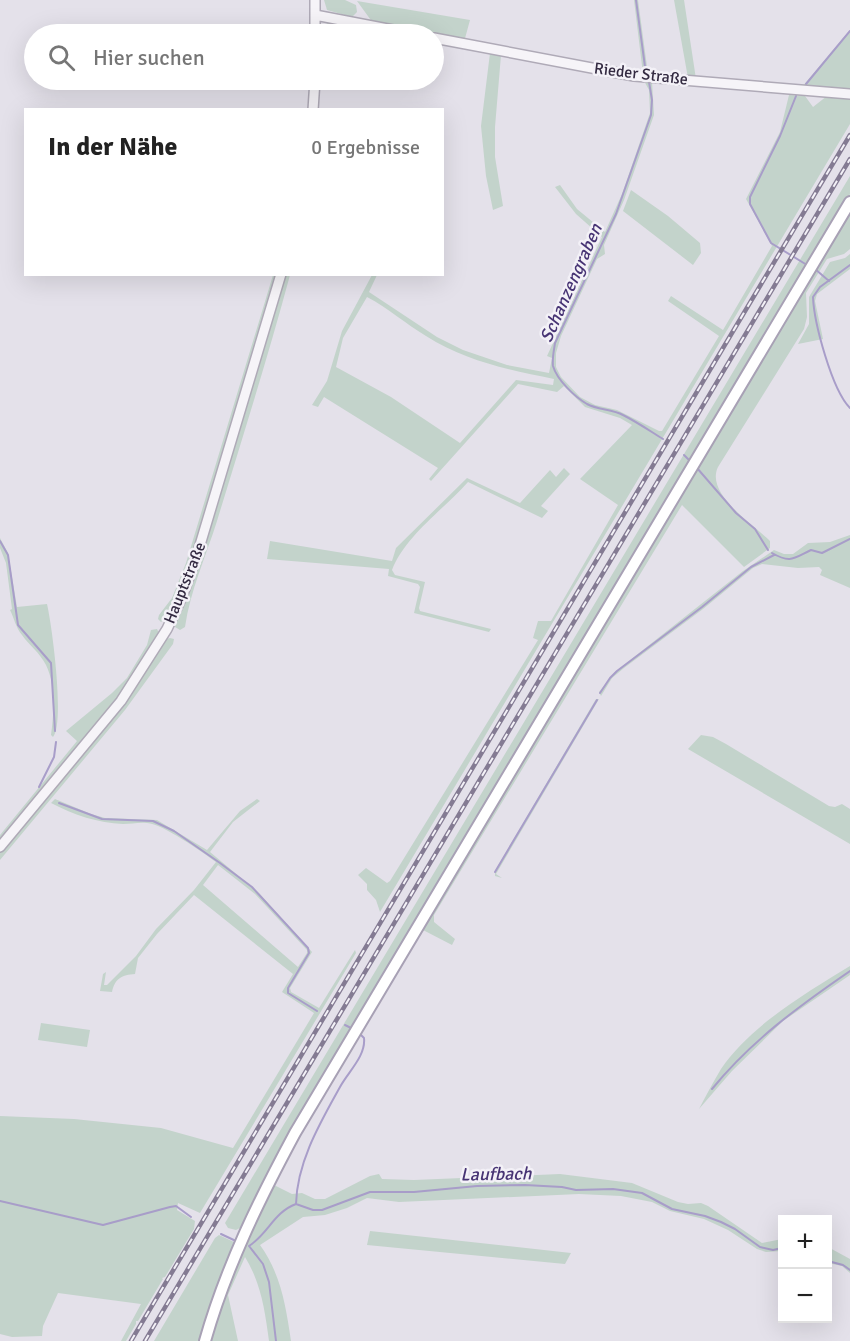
<!DOCTYPE html>
<html lang="de">
<head>
<meta charset="utf-8">
<style>
	:root { --surface:#fff; --page:#f2f2f2; --text:#222; --muted:#767676; --line:#e0e0e0 }
	body { margin:0; font-family:Signika,sans-serif; background:var(--page); color:var(--text) }
	.controls { position:absolute; right:18px; bottom:18px; display:grid; overflow:hidden; border-radius:0px; box-shadow:0 6px 24px #0002 }
	.controls button { width:54px; height:54px; display:grid; place-items:center; padding:0; border:0; border-bottom:2px solid var(--line); background:var(--surface); color:var(--text); font:30px sans-serif }
	.list { margin:0; padding:0; list-style:none }
	h2 { display:flex; justify-content:space-between; align-items:center; height:78px; margin:0; padding:0 24px; font-size:26px }
	h2 small { font-size:20px; font-weight:400; color:var(--muted) }
	.icon { flex:none; width:33px; height:33px; fill:none; stroke:currentColor; stroke-width:2; stroke-linecap:round; stroke-linejoin:round }
	.map { position:relative; flex:none; width:850px; height:1341px; overflow:hidden }
	.search { position:absolute; background:var(--surface); box-shadow:0 6px 24px #0002; left:24px; top:24px; width:420px; height:66px; display:flex; align-items:center; gap:15px; box-sizing:border-box; padding:0 21px; border-radius:33px; color:var(--muted); font-size:22px }
	.panel { position:absolute; background:var(--surface); box-shadow:0 6px 24px #0002; left:24px; top:108px; width:420px; height:168px; border-radius:0px }
	.map>svg:first-child { display:block }
	.green { fill:#c3d3cb; fill-rule:evenodd }
	.lines { fill:none; stroke-linecap:round; stroke-linejoin:round }
	.stream { stroke:#a89dc9; stroke-width:2 }
	.tertiary-casing { stroke:#afaab7; stroke-width:12 }
	.primary-casing { stroke:#a8a1b5; stroke-width:14 }
	.tertiary { stroke:#f6f4f8; stroke-width:9 }
	.primary { stroke:#fff; stroke-width:10 }
	.rail-casing { stroke:#847b93; stroke-width:4.5 }
	.rail { stroke:#f3f1f7; stroke-width:2; stroke-dasharray:7; stroke-linecap:butt }
	.labels { text-anchor:middle; dominant-baseline:central; stroke-width:5; stroke-linejoin:round; paint-order:stroke }
	.street-label { font-size:16px; fill:#332a41; stroke:#f3f1f7 }
	.water-label { font-size:18px; font-style:italic; fill:#473474; stroke:#f3f1f7 }
</style>
</head>
<body>
<div class="map">
<svg width="850" height="1341" viewBox="0 0 850 1341">
	<rect width="100%" height="100%" fill="#e4e1ea"/>
	<path class="green" d="M 324,0 L 345,0 L 356,5 L 357,12 L 352,17 L 327,10 Z
		M 634,0 L 638,0 L 648,74 L 643,74 Z
		M 674,0 L 684,0 L 696,79 L 688,78 Z
		M 357,1 L 470,20 L 464,42 L 373,23 Z
		M 329,22 L 339,22 L 352,34 L 321,34 L 325,25 Z
		M 850,30 L 850,90 L 802,87 Z
		M 490,53 L 501,55 L 495,127 L 495,157 L 503,206 L 493,210 L 486,176 L 481,126 Z
		M 643,79 L 652,82 L 654,115 L 624,200 L 604,245 L 605,254 L 597,259 L 561,336 L 556,353 L 556,367 L 561,377 L 580,397 L 595,405 L 617,410 L 659,431 L 662,431 L 719,336 L 668,301 L 671,296 L 723,330 L 772,246 L 746,199 L 780,132 L 789,95 L 805,96 L 813,107 L 827,96 L 850,98 L 850,124 L 380,912 L 376,900 L 367,890 L 367,884 L 358,875 L 366,868 L 387,883 L 390,881 L 538,640 L 533,638 L 538,621 L 551,621 L 618,505 L 580,479 L 632,425 L 620,418 L 585,407 L 564,386 L 557,392 L 518,384 L 431,481 L 429,479 L 438,468 L 324,397 L 318,407 L 312,405 L 327,381 L 342,331 L 372,275 L 377,275 L 369,292 L 437,337 L 463,350 L 507,365 L 549,373 L 552,358 L 547,356 L 602,237 L 576,214 L 555,187 L 560,185 L 577,209 L 605,232 L 622,194 L 650,113 L 649,90 ZM 367,297 C 388,308 406,324 426,336 C 465,361 509,370 554,379 L 553,385 L 516,380 L 460,443 L 391,397 L 336,367 L 343,338 Z
		M 850,176 L 850,194 L 262,1186 L 242,1227 L 236,1230 L 228,1228 L 225,1223 Z
		M 631,190 L 668,216 L 700,243 L 701,253 L 693,265 L 623,211 Z
		M 850,211 L 850,249 L 844,254 L 827,259 L 806,293 L 807,317 L 804,329 L 718,467 C 705,494 753,524 770,541 L 770,548 L 744,567 L 682,505 L 434,915 L 434,922 L 455,939 L 452,945 L 423,930 L 429,920 L 427,919 Z
		M 850,254 L 850,269 L 817,294 L 815,301 L 823,339 L 798,344 L 809,324 L 809,297 L 830,262 L 845,258 Z
		M 273,275 L 277,275 L 193,556 L 167,618 L 161,622 L 158,619 L 159,615 L 172,598 L 186,563 Z
		M 286,275 L 290,275 C 268,357 242,439 217,521 C 206,556 190,591 185,627 L 180,630 L 175,627 L 174,624 L 190,589 L 209,532 Z
		M 564,468 L 570,474 L 541,506 L 548,511 L 542,518 L 468,482 C 444,509 405,536 392,570 L 395,575 L 425,582 L 419,608 L 420,611 L 491,629 L 489,632 L 414,613 L 420,587 L 418,584 L 388,576 L 389,569 L 267,559 L 270,541 L 392,561 L 396,548 L 467,478 L 520,503 L 550,470 L 556,477 Z
		M 850,535 L 850,588 L 820,575 L 822,570 L 819,567 L 798,568 L 762,564 L 753,568 L 703,609 L 624,668 L 612,678 L 601,696 L 599,692 L 615,672 L 743,571 L 774,550 L 784,554 L 793,554 L 808,543 L 830,542 Z
		M 0,538 L 8,553 L 17,607 L 47,604 C 52,625 65,723 53,737 L 51,735 C 54,712 56,686 46,665 C 40,653 29,645 22,635 C 16,628 14,618 10,610 L 12,609 L 6,563 L 0,548 Z
		M 157,629 L 159,633 L 119,697 L 0,841 L 0,835 L 77,741 L 66,731 L 112,693 L 127,678 L 147,645 L 151,630 Z
		M 170,638 L 174,639 L 173,644 L 125,710 L 0,860 L 0,853 C 58,784 121,717 166,639 Z
		M 596,699 L 599,699 L 496,874 L 502,878 L 495,876 L 495,871 Z
		M 701,735 L 713,737 L 726,744 L 829,806 L 835,807 L 842,804 L 850,809 L 850,844 L 688,749 Z
		M 55,799 L 91,814 L 105,818 L 157,820 L 207,850 L 240,811 L 257,799 L 260,801 L 233,822 L 210,852 L 259,893 L 312,952 L 290,988 L 291,992 L 319,1008 L 355,950 L 356,953 L 200,1213 L 178,1203 L 177,1210 L 195,1221 L 194,1229 L 165,1277 L 162,1278 L 163,1279 L 138,1321 L 136,1321 L 136,1324 L 126,1341 L 121,1341 L 141,1304 L 58,1293 L 43,1326 L 42,1336 L 12,1337 L 0,1334 L 0,1116 L 74,1119 L 161,1128 L 233,1148 L 314,1013 L 282,992 L 293,974 L 194,895 L 157,934 L 138,958 L 135,974 C 122,975 115,978 112,992 L 100,991 L 103,974 L 106,972 L 104,985 L 107,985 L 136,956 L 156,929 L 194,890 L 216,862 C 202,852 163,824 147,823 C 139,822 131,824 123,824 C 98,823 74,815 51,803 ZM 218,865 L 255,894 L 307,950 L 307,953 L 298,967 L 203,885 Z
		M 850,966 L 850,975 L 783,1021 L 732,1071 L 699,1109 C 706,1096 713,1082 721,1069 C 751,1025 806,993 850,966 Z
		M 41,1023 L 90,1030 L 87,1047 L 38,1040 Z
		M 379,1174 L 382,1179 L 414,1180 L 560,1174 L 632,1183 L 678,1202 L 688,1204 L 701,1203 L 708,1206 L 762,1243 L 782,1239 L 782,1251 L 766,1252 L 757,1249 L 728,1230 L 704,1219 L 670,1211 L 652,1202 L 621,1196 L 579,1194 L 399,1202 L 367,1198 L 347,1208 L 325,1215 L 303,1217 L 260,1245 C 281,1274 286,1307 291,1341 L 269,1341 C 265,1311 261,1283 245,1257 L 228,1295 L 238,1341 L 209,1341 L 240,1252 L 243,1252 L 272,1184 L 292,1194 L 302,1193 L 315,1199 L 325,1199 L 370,1176 Z
		M 370,1231 L 571,1253 L 565,1264 L 367,1245 Z
		M 219,1235 L 234,1242 L 233,1248 L 201,1341 L 154,1341 L 215,1238 Z
		M 828,1247 L 850,1259 L 850,1273 L 842,1266 L 828,1263 Z"/>
	<g class="lines">
		<path class="stream" d="M 636,0 L 646,74
			M 649,82 L 652,100 L 651,115 L 616,214 L 555,343 C 554,350 552,359 553,366 C 557,380 575,397 587,404 C 598,410 612,409 623,415 C 637,422 650,431 663,439
			M 806,84 L 850,31
			M 796,96 L 780,136 L 750,197 L 750,204 L 771,243 L 807,265
			M 850,265 L 820,287 L 813,297 C 814,323 832,390 850,408
			M 815,269 L 829,281
			M 684,455 L 690,461
			M 697,468 L 736,513 L 755,529 L 768,550
			M 0,541 L 8,555 L 18,625 L 51,663 L 55,731
			M 772,553 C 791,564 794,558 811,550 L 822,553 L 850,539
			M 600,693 L 610,678 L 617,671 L 702,607 L 751,567 L 774,555
			M 39,787 L 54,757 L 56,742
			M 59,803 L 102,819 L 153,821 L 174,831 L 220,863 L 252,887 L 308,948 L 309,953 L 288,988 L 288,993 L 317,1011
			M 495,872 L 597,700
			M 345,1025 L 353,1029
			M 712,1089 C 751,1041 799,1006 850,971
			M 0,1201 L 103,1225 L 170,1207 L 176,1206 L 191,1217
			M 296,1204 C 297,1162 320,1123 340,1087 C 348,1072 366,1056 364,1038 L 358,1032
			M 221,1234 L 238,1242
			M 249,1246 C 268,1234 274,1212 296,1204 L 313,1210 L 322,1210 L 370,1192 L 414,1192 L 477,1186 L 525,1185 L 562,1187 L 576,1190 L 613,1189 L 642,1193 L 672,1209 L 705,1216 L 721,1222 L 735,1229 L 760,1247 L 773,1250 L 782,1248
			M 249,1246 L 263,1264 L 269,1282 L 276,1341
			M 828,1261 L 843,1265 L 850,1270"/>
		<defs>
			<path id="tertiary" d="M 315,0 L 315,34
				M 315,15 L 414,34
				M 434,38 L 634,76 L 850,94
				M 313,110 L 315,80
				M 0,847 L 121,701 L 167,629 L 182,597 L 197,555 L 281,274"/>
			<path id="primary" d="M 205,1341 C 226,1267 259,1200 295,1133 L 850,202"/>
		</defs>
		<use href="#tertiary" class="tertiary-casing"/>
		<use href="#primary" class="primary-casing"/>
		<use href="#tertiary" class="tertiary"/>
		<use href="#primary" class="primary"/>
		<defs>
			<path id="rail" d="M 131,1341 L 850,135
				M 145,1341 L 850,159"/>
		</defs>
		<use href="#rail" class="rail-casing"/>
		<use href="#rail" class="rail"/>
	</g>
	<g class="labels">
		<g class="street-label">
			<text transform="translate(641 74) rotate(7)">Rieder Straße</text>
			<text transform="translate(185 583) rotate(-68)">Hauptstraße</text>
		</g>
		<g class="water-label">
			<text transform="translate(571 283) rotate(-66)">Schanzengraben</text>
			<text transform="translate(496 1174) rotate(-1)">Laufbach</text>
		</g>
	</g>
</svg>
<div class="controls">
<button>+</button>
<button>−</button>
</div>
<div class="search"><svg class="icon" aria-label="search" viewBox="0 0 24 24"><circle cx="10" cy="10" r="6"/><path d="M15 15l6 6"/></svg>Hier suchen</div>
<section class="panel">
<h2>In der Nähe<small>0 Ergebnisse</small></h2>
<ul class="list">
</ul>
</section>
</div>
</body>
</html>
